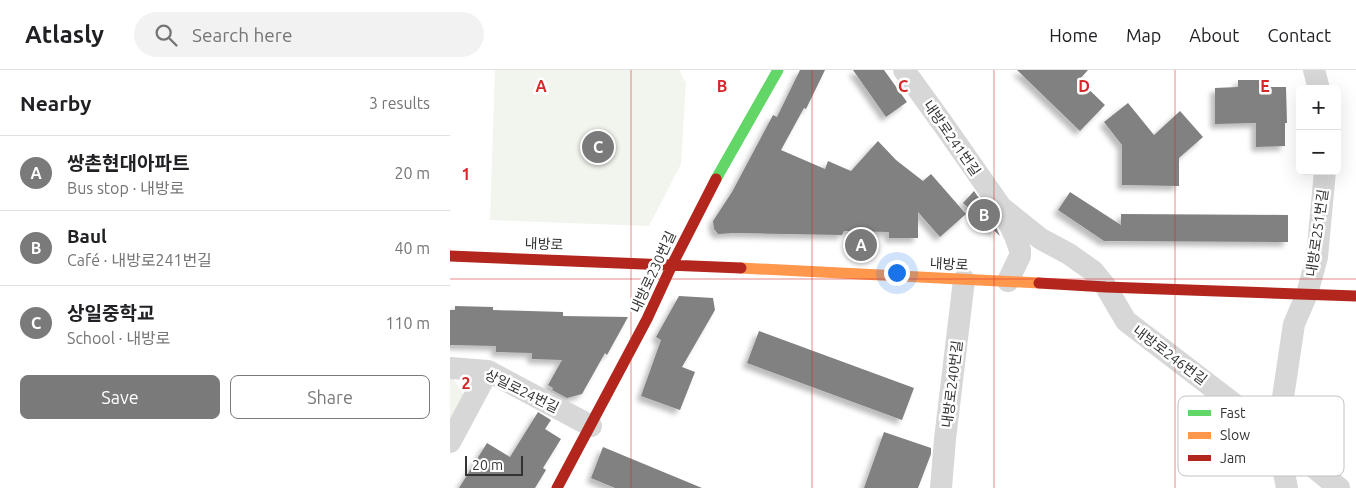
<!DOCTYPE html>
<html lang="en">
<head>
<meta charset="utf-8">
<style>
	:root { --surface:#fff; --page:#f2f2f2; --text:#202124; --muted:#757577; --line:#e0e0e0; --accent:#7a7a7a }
	body { margin:0; font-family:Ubuntu,"Noto Sans KR",sans-serif; background:var(--page); color:var(--text) }
	.controls { position:absolute; right:15px; top:15px; display:grid; overflow:hidden; border-radius:8px; box-shadow:0 5px 20px #0002 }
	.controls button { width:45px; height:45px; display:grid; place-items:center; padding:0; border:0; border-bottom:1px solid var(--line); background:var(--surface); color:var(--text); font:25px sans-serif }
	.scale { position:absolute; left:15px; bottom:12px; width:58px; box-sizing:border-box; padding-left:5px; border:2px solid #333; border-top:0; font-size:14px; line-height:18px; white-space:nowrap; color:#333; -webkit-text-stroke:4px #fff; paint-order:stroke }
	.you { position:absolute; left:446px; top:202px; width:18px; height:18px; margin:-12px; border:4px solid #fff; border-radius:50%; background:#1a73e8; box-shadow:0 0 0 8px #1a73e833 }
	.badge { display:grid; place-items:center; width:32px; height:32px; border-radius:50%; background:var(--accent); color:#fff; font-size:16px; font-weight:700 }
	.pin { position:absolute; translate:-50% -50%; border:2px solid #fff; box-shadow:0 1px 5px #0006 }
	.list { margin:0; padding:0; list-style:none }
	h2 { display:flex; justify-content:space-between; align-items:center; height:65px; margin:0; padding:0 20px; font-size:21px }
	h2 small { font-size:16px; font-weight:400; color:var(--muted) }
	.list li { display:grid; grid-template-columns:32px 1fr auto; gap:15px; align-items:center; box-sizing:border-box; height:75px; padding:0 20px; border-top:1px solid var(--line) }
	.list b { display:block; font-size:19px; white-space:nowrap }
	.list p { margin:0; font-size:16px; white-space:nowrap; color:var(--muted) }
	.list em { font-size:16px; font-style:normal; color:var(--muted) }
	.actions { display:flex; gap:10px; padding:15px 20px }
	.actions a { flex:1; padding:11px 0; border:1px solid var(--accent); border-radius:8px; text-align:center; font-size:18px; color:var(--accent) }
	.actions .main { background:var(--accent); color:#fff }
	.icon { flex:none; width:28px; height:28px; fill:none; stroke:currentColor; stroke-width:2; stroke-linecap:round; stroke-linejoin:round }
	.map { position:relative; flex:none; width:906px; height:418px; overflow:hidden }
	header { display:flex; align-items:center; gap:30px; box-sizing:border-box; height:70px; padding:0 25px; background:var(--surface); border-bottom:1px solid var(--line) }
	header strong { font-size:24px }
	nav { display:flex; gap:28px; margin-inline-start:auto; font-size:18px }
	.search { width:350px; height:45px; background:var(--page); display:flex; align-items:center; gap:12px; box-sizing:border-box; padding:0 18px; border-radius:28px; color:var(--muted); font-size:19px }
	main { display:flex }
	aside { flex:1; background:var(--surface) }
	.map>svg:first-child { display:block }
	.green { fill:#f1f5ed }
	.building { fill:#818181; filter:url(#shadow) }
	.lines { fill:none; stroke-linecap:round; stroke-linejoin:round }
	.street { stroke:#d7d7d7; stroke-width:22 }
	.fast { stroke:#63d668; stroke-width:11 }
	.slow { stroke:#ff974d; stroke-width:11 }
	.jam { stroke:#b3261e; stroke-width:11 }
	.grid { fill:none; stroke:#d62828; stroke-width:1; stroke-opacity:0.55 }
	.labels { text-anchor:middle; dominant-baseline:central; stroke-width:5; stroke-linejoin:round; paint-order:stroke }
	.street-label { font-size:14px; fill:#333; stroke:#fff }
	.key { fill:#fff; stroke:#c2c2c2; stroke-width:1 }
	.key-label { font-size:14px; fill:#333 }
	.grid-label { font-size:16px; text-anchor:middle; font-weight:bold; fill:#d62828; stroke:#fff; stroke-width:5; stroke-linejoin:round; paint-order:stroke }
</style>
</head>
<body>
<header>
<strong>Atlasly</strong>
<div class="search"><svg class="icon" aria-label="search" viewBox="0 0 24 24"><circle cx="10" cy="10" r="6"/><path d="M15 15l6 6"/></svg>Search here</div>
<nav><a>Home</a><a>Map</a><a>About</a><a>Contact</a></nav>
</header>
<main>
<aside>
<h2>Nearby<small>3 results</small></h2>
<ul class="list">
<li><span class="badge">A</span><div><b>쌍촌현대아파트</b><p>Bus stop · 내방로</p></div><em>20 m</em></li>
<li><span class="badge">B</span><div><b>Baul</b><p>Café · 내방로241번길</p></div><em>40 m</em></li>
<li><span class="badge">C</span><div><b>상일중학교</b><p>School · 내방로</p></div><em>110 m</em></li>
</ul>
<div class="actions"><a class="main">Save</a><a>Share</a></div>
</aside>
<div class="map">
<svg width="906" height="418" viewBox="0 0 906 418">
	<defs>
		<filter id="shadow"><feDropShadow dx="-4.5" dy="4.5" stdDeviation="2.5" flood-color="#0004"/></filter>
	</defs>
	<rect width="100%" height="100%" fill="#fff"/>
	<path class="green" d="M 45,0 L 229,0 L 236,13 L 231,94 L 199,156 L 40,150 Z
		M 0,307 L 2,307 L 14,325 L 0,349 Z"/>
	<path class="building" d="M 350,0 L 375,0 L 356,39 L 354,38 L 331,80 L 375,99 L 378,91 L 401,101 L 428,71 L 446,90 L 473,111 L 481,104 L 516,144 L 490,167 L 468,142 L 468,168 L 439,168 L 439,162 L 394,161 L 392,165 L 285,163 L 268,164 L 264,159 L 263,151 L 282,122 L 323,45 L 327,47 Z
		M 403,0 L 434,0 L 457,32 L 436,47 Z
		M 567,0 L 638,0 L 629,10 L 655,35 L 630,61 Z
		M 788,10 L 810,10 L 810,17 L 836,17 L 837,53 L 835,53 L 835,76 L 806,77 L 806,53 L 765,54 L 765,18 L 788,17 Z
		M 678,33 L 704,65 L 730,41 L 753,67 L 729,88 L 729,116 L 672,115 L 672,75 L 654,52 Z
		M 524,121 L 540,144 L 550,166 L 513,133 Z
		M 620,122 L 671,155 L 671,144 L 838,145 L 838,172 L 654,171 L 608,140 Z
		M 229,226 L 263,228 L 265,240 L 232,297 L 245,302 L 230,340 L 191,326 L 211,270 L 206,267 Z
		M 5,236 L 43,237 L 43,240 L 113,242 L 113,246 L 178,247 L 157,285 L 155,283 L 132,324 L 117,328 L 102,320 L 103,318 L 98,315 L 112,290 L 82,289 L 82,283 L 46,282 L 46,276 L 0,275 L 0,240 L 5,240 Z
		M 309,261 L 464,318 L 452,350 L 297,293 Z
		M 88,342 L 101,350 L 95,359 L 111,369 L 93,398 L 96,400 L 85,418 L 9,418 L 37,373 L 60,387 Z
		M 434,362 L 481,378 L 481,384 L 468,418 L 414,418 Z
		M 153,377 L 252,418 L 165,418 L 141,408 Z"/>
	<g class="lines">
		<path class="street" d="M 454,0 L 493,54 L 551,137 L 565,166 L 570,180 L 570,186 L 558,211
			M 864,0 L 869,19
			M 551,137 L 591,169 L 619,184 L 643,201 L 656,217 L 676,251 L 827,367 L 889,418
			M 0,298 L 38,301 L 141,356
			M 0,372 L 38,301
			M 491,418 L 495,369 L 514,210
			M 837,418 L 827,367 L 844,254 L 857,224 L 867,187 L 875,101"/>
		<path class="fast" d="M 266,109 L 328,0"/>
		<path class="slow" d="M 291,198 L 589,213"/>
		<path class="jam" d="M 0,186 L 291,198
			M 589,213 L 656,217 L 906,226
			M 107,418 L 197,249 L 222,195 L 266,109"/>
	</g>
	<path class="grid" d="M 181,0 L 181,418M 362,0 L 362,418M 544,0 L 544,418M 725,0 L 725,418M 0,209 L 906,209"/>
	<g class="labels">
		<g class="street-label">
			<text transform="translate(502 68) rotate(55)">내방로241번길</text>
			<text transform="translate(867 163) rotate(-82)">내방로251번길</text>
			<text transform="translate(94 174) rotate(2)">내방로</text>
			<text transform="translate(499 194) rotate(3)">내방로</text>
			<text transform="translate(203 202) rotate(-65)">내방로230번길</text>
			<text transform="translate(720 285) rotate(37)">내방로246번길</text>
			<text transform="translate(502 314) rotate(-83)">내방로240번길</text>
			<text transform="translate(72 321) rotate(26)">상일로24번길</text>
		</g>
	</g>
	<rect x="728" y="326" width="166" height="80" rx="8" class="key"/>
	<rect x="738" y="340" width="23" height="6" fill="#63d668"/>
	<rect x="738" y="362" width="23" height="7" fill="#ff974d"/>
	<rect x="738" y="385" width="23" height="6" fill="#b3261e"/>
	<g class="key-label">
		<text x="770" y="348">Fast</text>
		<text x="770" y="370">Slow</text>
		<text x="770" y="393">Jam</text>
	</g>
	<g class="grid-label">
		<text x="91" y="22">A</text>
		<text x="272" y="22">B</text>
		<text x="453" y="22">C</text>
		<text x="634" y="22">D</text>
		<text x="815" y="22">E</text>
		<text x="16" y="110">1</text>
		<text x="16" y="319">2</text>
	</g>
</svg>
<div class="controls">
<button>+</button>
<button>−</button>
</div>
<div class="scale">20 m</div>
<div class="you"></div>
<div class="pin badge" style="left:411px;top:175px">A</div>
<div class="pin badge" style="left:534px;top:145px">B</div>
<div class="pin badge" style="left:148px;top:77px">C</div>
</div>
</main>
</body>
</html>
